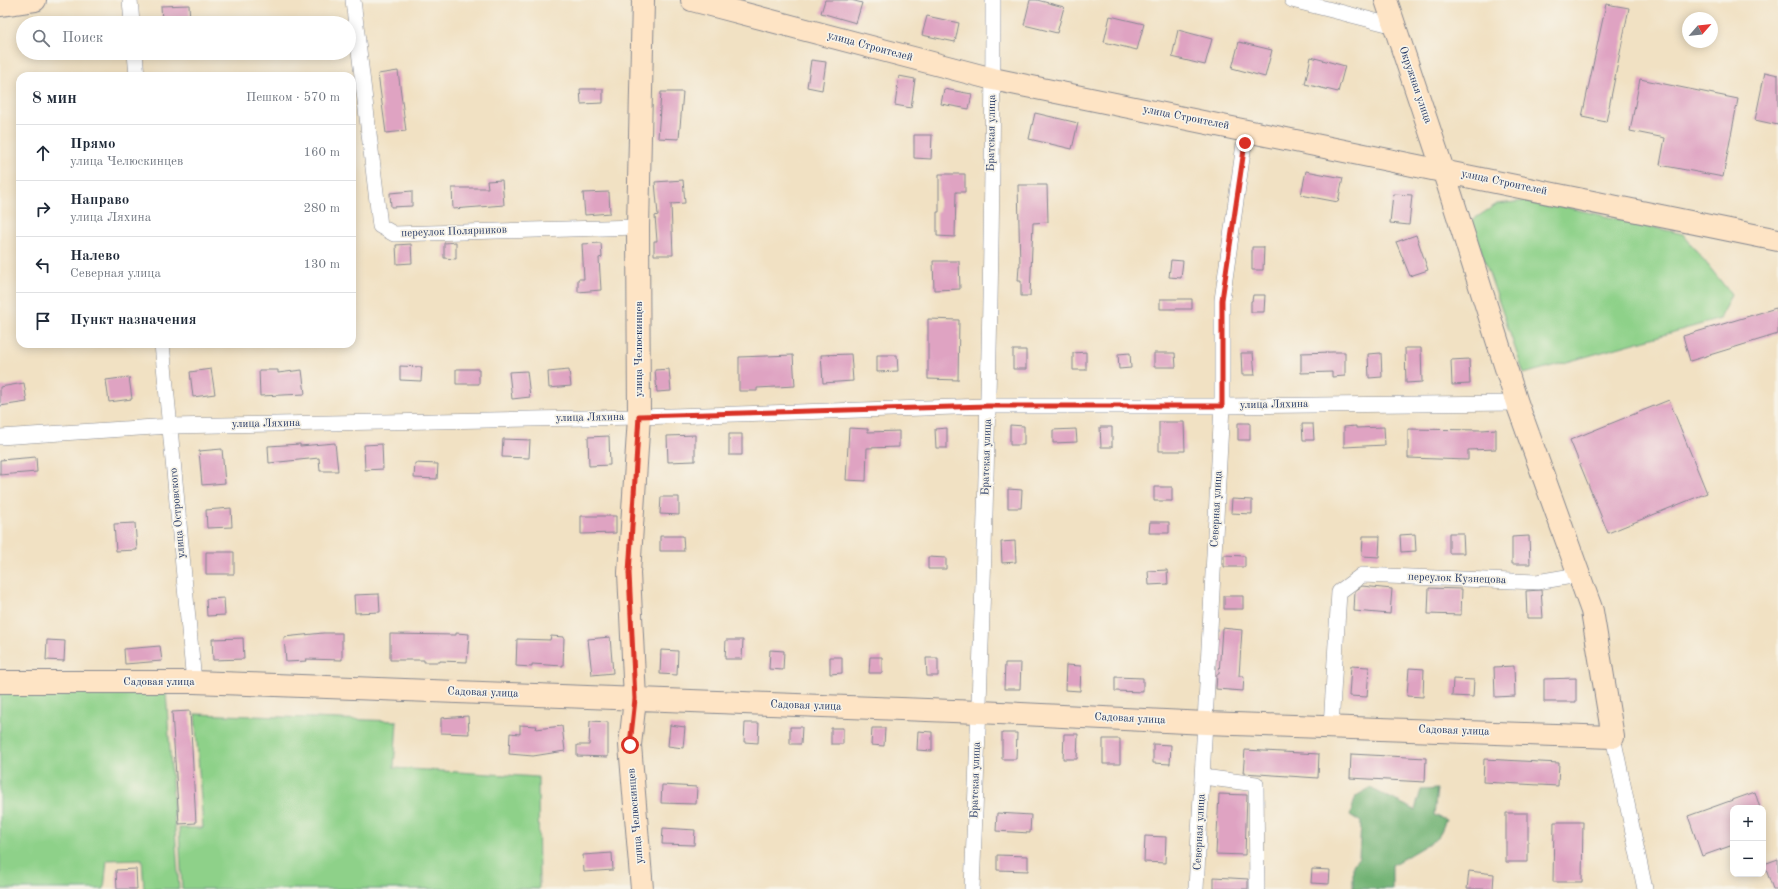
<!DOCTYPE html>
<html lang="ru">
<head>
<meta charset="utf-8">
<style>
	:root { --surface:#fff; --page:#f6f6f7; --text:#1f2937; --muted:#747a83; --line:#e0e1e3 }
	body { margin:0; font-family:"Old Standard TT",serif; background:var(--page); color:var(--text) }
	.controls { position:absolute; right:12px; bottom:12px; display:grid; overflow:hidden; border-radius:8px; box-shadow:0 2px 10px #0003 }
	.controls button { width:36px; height:36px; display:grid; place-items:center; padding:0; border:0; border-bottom:1px solid var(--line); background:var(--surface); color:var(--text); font:20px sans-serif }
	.compass { position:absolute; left:1682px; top:12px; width:36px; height:36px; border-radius:50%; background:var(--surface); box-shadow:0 2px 10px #0003; rotate:62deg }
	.stop { position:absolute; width:12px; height:12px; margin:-9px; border:3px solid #d93025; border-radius:50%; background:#fff }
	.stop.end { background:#d93025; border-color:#fff; box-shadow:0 1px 4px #0008 }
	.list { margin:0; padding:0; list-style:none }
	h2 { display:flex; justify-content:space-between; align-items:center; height:52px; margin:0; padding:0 16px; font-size:17px }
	h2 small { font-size:13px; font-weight:400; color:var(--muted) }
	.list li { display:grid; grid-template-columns:26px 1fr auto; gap:12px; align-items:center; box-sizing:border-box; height:56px; padding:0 16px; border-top:1px solid var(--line) }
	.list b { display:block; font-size:15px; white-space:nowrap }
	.list p { margin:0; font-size:13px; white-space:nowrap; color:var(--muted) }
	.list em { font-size:13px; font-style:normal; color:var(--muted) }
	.icon { flex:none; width:22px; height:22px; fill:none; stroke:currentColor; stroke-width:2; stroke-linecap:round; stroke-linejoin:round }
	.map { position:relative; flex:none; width:1778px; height:889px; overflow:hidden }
	.search { position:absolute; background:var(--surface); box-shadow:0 2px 10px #0003; left:16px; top:16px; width:340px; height:44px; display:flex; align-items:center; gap:10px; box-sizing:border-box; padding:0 14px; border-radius:22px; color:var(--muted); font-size:15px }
	.panel { position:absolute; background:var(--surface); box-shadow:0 2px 10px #0003; left:16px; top:72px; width:340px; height:276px; border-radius:12px }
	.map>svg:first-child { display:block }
	.green { fill:#8ed189; stroke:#548074 }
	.forest { fill:#72b375; stroke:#46716a }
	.building { fill:#dfa3c2 }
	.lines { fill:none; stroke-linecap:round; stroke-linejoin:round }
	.street-casing { stroke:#868890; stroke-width:16 }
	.secondary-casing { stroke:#868890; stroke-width:24 }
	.street { stroke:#fff; stroke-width:15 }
	.secondary { stroke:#fee4c5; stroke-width:22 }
	.route { stroke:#d93025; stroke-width:5 }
	.labels { text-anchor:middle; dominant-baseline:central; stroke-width:3.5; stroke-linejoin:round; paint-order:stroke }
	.street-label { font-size:11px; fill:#1b2f5e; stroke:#f7f3e8 }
</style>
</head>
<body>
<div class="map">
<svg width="1778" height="889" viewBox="0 0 1778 889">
	<rect width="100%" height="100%" fill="#f7f3e8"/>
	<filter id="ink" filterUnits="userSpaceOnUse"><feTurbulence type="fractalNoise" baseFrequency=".025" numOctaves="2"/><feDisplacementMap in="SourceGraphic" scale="8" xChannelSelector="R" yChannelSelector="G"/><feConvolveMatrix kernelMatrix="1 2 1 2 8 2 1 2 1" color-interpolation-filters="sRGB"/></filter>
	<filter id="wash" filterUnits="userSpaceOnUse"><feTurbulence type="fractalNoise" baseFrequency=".012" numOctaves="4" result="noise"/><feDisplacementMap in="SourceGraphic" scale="16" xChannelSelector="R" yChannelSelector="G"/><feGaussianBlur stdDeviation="0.9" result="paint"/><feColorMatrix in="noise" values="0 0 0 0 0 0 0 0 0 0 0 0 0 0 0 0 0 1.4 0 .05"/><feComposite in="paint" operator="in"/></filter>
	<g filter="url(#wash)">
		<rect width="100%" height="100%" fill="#f1e1c3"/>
		<path class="green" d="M 1535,200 L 1683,234 L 1731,294 L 1720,319 L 1524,374 L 1471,221 L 1497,204 Z
			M 0,690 L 166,691 L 179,889 L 144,889 L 142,859 L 107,860 L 104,889 L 0,889 Z
			M 195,714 L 397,721 L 394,768 L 538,777 L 539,889 L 182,889 L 179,828 L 203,828 Z"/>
		<path class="forest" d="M 1370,788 L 1415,810 L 1421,790 L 1437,789 L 1434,815 L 1446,820 L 1438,838 L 1392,865 L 1392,889 L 1353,889 L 1353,865 L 1359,857 L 1361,822 L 1350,815 L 1356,796 Z"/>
		<g id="blocks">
			<path class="building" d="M 825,0 L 851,0 L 862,3 L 856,23 L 821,13 Z
				M 1030,0 L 1037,0 L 1064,7 L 1057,33 L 1024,25 Z
				M 1606,4 L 1629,8 L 1606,122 L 1582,117 Z
				M 189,5 L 190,20 L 162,21 L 161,6 Z
				M 927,16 L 959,23 L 955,42 L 922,35 Z
				M 1110,16 L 1144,24 L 1137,50 L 1104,42 Z
				M 1178,30 L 1212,39 L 1205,65 L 1172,57 Z
				M 1239,42 L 1272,50 L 1265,77 L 1232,68 Z
				M 1311,57 L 1345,66 L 1338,92 L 1305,84 Z
				M 811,60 L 826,62 L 822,90 L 807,87 Z
				M 398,71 L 406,131 L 386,133 L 378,74 Z
				M 1765,72 L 1778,75 L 1778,125 L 1755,120 Z
				M 899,76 L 915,79 L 911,108 L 895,105 Z
				M 1640,79 L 1738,99 L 1723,177 L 1660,165 L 1665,138 L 1630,131 Z
				M 580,89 L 603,89 L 603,103 L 581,104 Z
				M 944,89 L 972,94 L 969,109 L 941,104 Z
				M 661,92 L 683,92 L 679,139 L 658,138 Z
				M 1035,113 L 1078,123 L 1072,149 L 1029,139 Z
				M 914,135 L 932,135 L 931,159 L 914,158 Z
				M 1306,171 L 1343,178 L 1338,202 L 1301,195 Z
				M 939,174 L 965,174 L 965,192 L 956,192 L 955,237 L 937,236 L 937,212 L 939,212 Z
				M 502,180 L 504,205 L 453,209 L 452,188 L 488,188 L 487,181 Z
				M 683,180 L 685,203 L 671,204 L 673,255 L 654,255 L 654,241 L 657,241 L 655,216 L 658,215 L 655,182 Z
				M 1018,185 L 1047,185 L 1048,222 L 1033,223 L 1030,296 L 1021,296 L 1021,281 L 1018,281 L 1019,266 L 1020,266 Z
				M 412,191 L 412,206 L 391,207 L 390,193 Z
				M 609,192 L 610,213 L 585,215 L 583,193 Z
				M 1393,194 L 1412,195 L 1409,225 L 1390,223 Z
				M 1416,235 L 1428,270 L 1410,276 L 1396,242 Z
				M 456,242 L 456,259 L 444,258 L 444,243 Z
				M 601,243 L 602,257 L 599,258 L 601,290 L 578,292 L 578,279 L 584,279 L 582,244 Z
				M 411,244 L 412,263 L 397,264 L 396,245 Z
				M 1252,247 L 1264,247 L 1263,270 L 1252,270 Z
				M 1171,260 L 1183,261 L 1181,278 L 1169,277 Z
				M 933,261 L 959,261 L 960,289 L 934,290 Z
				M 1253,295 L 1265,295 L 1264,312 L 1251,312 L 1251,301 L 1252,301 Z
				M 1160,299 L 1192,299 L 1192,309 L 1160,309 Z
				M 1776,308 L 1778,314 L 1778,334 L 1690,361 L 1683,336 Z
				M 928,319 L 959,320 L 958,380 L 928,379 Z
				M 1405,348 L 1421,348 L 1422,382 L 1406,383 Z
				M 1013,350 L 1026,350 L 1026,369 L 1013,369 Z
				M 1086,352 L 1086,370 L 1073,370 L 1073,353 Z
				M 1332,352 L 1345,352 L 1345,376 L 1332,377 L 1332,372 L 1301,373 L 1301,353 Z
				M 1130,353 L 1131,368 L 1119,369 L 1118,354 Z
				M 1154,353 L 1175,353 L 1176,367 L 1154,367 Z
				M 1241,353 L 1253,353 L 1255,375 L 1242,375 Z
				M 1381,353 L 1382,377 L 1369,378 L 1368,354 Z
				M 851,354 L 853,381 L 823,383 L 821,355 Z
				M 793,355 L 795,386 L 757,388 L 757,391 L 739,391 L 739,357 Z
				M 877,355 L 897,355 L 898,371 L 877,372 Z
				M 1469,359 L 1470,384 L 1452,385 L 1451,360 Z
				M 400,366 L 422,367 L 421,381 L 400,380 Z
				M 211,369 L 215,394 L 193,397 L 190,372 Z
				M 456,369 L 479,369 L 479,384 L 456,384 Z
				M 669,369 L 671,391 L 657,392 L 655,370 Z
				M 259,370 L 278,370 L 278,373 L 302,370 L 305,394 L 260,396 Z
				M 569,370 L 571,386 L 549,388 L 548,372 Z
				M 527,371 L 530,397 L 512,399 L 509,372 Z
				M 129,377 L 132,399 L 109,402 L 106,380 Z
				M 24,383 L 27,402 L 0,406 L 0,387 Z
				M 1669,400 L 1707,493 L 1608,533 L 1570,440 Z
				M 1159,422 L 1184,422 L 1185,451 L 1159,451 Z
				M 1238,423 L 1250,423 L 1250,440 L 1238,440 Z
				M 1302,424 L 1313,424 L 1314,440 L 1303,440 Z
				M 1010,425 L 1024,426 L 1024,445 L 1010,445 Z
				M 1356,426 L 1356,428 L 1384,427 L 1385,445 L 1344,447 L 1344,427 Z
				M 1100,427 L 1112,427 L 1112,447 L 1101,447 Z
				M 849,428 L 868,429 L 868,432 L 899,431 L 899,447 L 867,448 L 866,481 L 846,480 Z
				M 947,428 L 947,448 L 936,448 L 935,429 Z
				M 1076,429 L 1077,442 L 1053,443 L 1053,430 Z
				M 1408,429 L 1482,430 L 1496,429 L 1496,449 L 1468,450 L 1468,460 L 1408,458 Z
				M 729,434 L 742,434 L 742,455 L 729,455 Z
				M 695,435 L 695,461 L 668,462 L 667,436 Z
				M 609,436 L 610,465 L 589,466 L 588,437 Z
				M 503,439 L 530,440 L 529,458 L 502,457 Z
				M 335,443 L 338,471 L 320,471 L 319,458 L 269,463 L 268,446 L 300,444 L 300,446 Z
				M 382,444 L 383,469 L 365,470 L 364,445 Z
				M 222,449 L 225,483 L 202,485 L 199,451 Z
				M 36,457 L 37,472 L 0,475 L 0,460 Z
				M 415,463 L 438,464 L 437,479 L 414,478 Z
				M 1154,487 L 1172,487 L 1172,501 L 1154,501 Z
				M 1008,489 L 1022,490 L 1021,508 L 1008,508 Z
				M 661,497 L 679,497 L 679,515 L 660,514 Z
				M 1232,499 L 1252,500 L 1252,514 L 1231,513 Z
				M 231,508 L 232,527 L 207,528 L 206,510 Z
				M 581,516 L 616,516 L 616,533 L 581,534 Z
				M 1150,522 L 1169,522 L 1169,533 L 1149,533 Z
				M 135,523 L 137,550 L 116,551 L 114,524 Z
				M 1449,533 L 1463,533 L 1464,553 L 1449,553 Z
				M 1415,534 L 1416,551 L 1401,552 L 1400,535 Z
				M 660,536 L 683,536 L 684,551 L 660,551 Z
				M 1363,536 L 1380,536 L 1379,557 L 1362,556 Z
				M 1529,536 L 1530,564 L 1512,564 L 1512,537 Z
				M 1015,541 L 1016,562 L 1002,563 L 1001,542 Z
				M 206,552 L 234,552 L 234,574 L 206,574 Z
				M 1224,555 L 1245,556 L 1245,567 L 1224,567 Z
				M 928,557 L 946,558 L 946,569 L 928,569 Z
				M 1167,570 L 1168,584 L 1149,585 L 1148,571 Z
				M 1362,586 L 1392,589 L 1390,614 L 1354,611 L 1355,591 Z
				M 1429,588 L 1462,589 L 1461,615 L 1428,614 Z
				M 1541,590 L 1543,618 L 1527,618 L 1526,591 Z
				M 379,594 L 380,612 L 355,613 L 354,595 Z
				M 1224,596 L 1243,596 L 1243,609 L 1224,609 Z
				M 224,598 L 225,615 L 207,616 L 206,599 Z
				M 1222,628 L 1242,630 L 1239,676 L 1244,676 L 1243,691 L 1216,689 L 1217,674 L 1219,674 Z
				M 323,633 L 342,633 L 342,660 L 306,659 L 307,661 L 286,662 L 284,637 Z
				M 456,633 L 469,634 L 467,662 L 440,661 L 440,662 L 424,662 L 424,660 L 390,660 L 390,634 L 456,635 Z
				M 551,636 L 564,637 L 563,666 L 532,664 L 532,667 L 516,666 L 517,639 L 550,640 Z
				M 610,637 L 613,673 L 592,675 L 588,639 Z
				M 243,638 L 244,659 L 213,660 L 212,639 Z
				M 47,640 L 65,641 L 64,661 L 46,660 Z
				M 726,640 L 743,640 L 742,659 L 725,659 Z
				M 160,646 L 162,661 L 125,664 L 124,649 Z
				M 661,650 L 678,651 L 677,675 L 660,674 Z
				M 770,650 L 784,651 L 783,670 L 769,669 Z
				M 830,657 L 842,657 L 842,673 L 830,674 Z
				M 870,657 L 882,657 L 882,673 L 869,673 Z
				M 926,658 L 938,658 L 938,676 L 927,676 Z
				M 1005,663 L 1021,663 L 1020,689 L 1004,689 Z
				M 1066,665 L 1081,666 L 1080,691 L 1065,690 Z
				M 1351,666 L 1369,667 L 1367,697 L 1349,696 Z
				M 1514,666 L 1515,696 L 1495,697 L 1494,667 Z
				M 1409,668 L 1424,669 L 1423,697 L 1407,696 Z
				M 1115,677 L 1143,678 L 1143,692 L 1115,691 Z
				M 1576,678 L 1576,702 L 1544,702 L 1544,679 Z
				M 1453,679 L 1474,680 L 1473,697 L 1452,696 Z
				M 190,711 L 196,823 L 179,824 L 172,712 Z
				M 468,716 L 469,734 L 441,733 L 441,718 Z
				M 590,721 L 608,722 L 608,757 L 577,756 L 577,745 L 589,745 Z
				M 745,723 L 759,723 L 758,743 L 744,742 Z
				M 520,725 L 537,726 L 536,729 L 562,726 L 565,751 L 533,756 L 509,754 L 510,733 L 520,734 Z
				M 670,725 L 685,727 L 683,748 L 668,746 Z
				M 790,727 L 802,727 L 801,744 L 790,744 Z
				M 831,728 L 843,728 L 843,744 L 831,744 Z
				M 872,728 L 885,728 L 884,746 L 871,745 Z
				M 918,731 L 932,732 L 932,751 L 917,750 Z
				M 1002,733 L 1017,733 L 1016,759 L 1002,759 Z
				M 1064,734 L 1078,734 L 1077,759 L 1063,759 Z
				M 1103,739 L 1120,739 L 1120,764 L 1103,764 Z
				M 1153,744 L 1171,745 L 1170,764 L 1153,763 Z
				M 1245,750 L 1319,754 L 1318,778 L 1243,773 Z
				M 1351,754 L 1426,758 L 1425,782 L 1350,778 Z
				M 1484,759 L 1559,763 L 1558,786 L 1483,782 Z
				M 662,785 L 697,787 L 696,804 L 661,803 Z
				M 1755,792 L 1760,808 L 1733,808 L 1733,845 L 1702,856 L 1688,816 Z
				M 1219,794 L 1247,795 L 1245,855 L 1216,854 Z
				M 997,813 L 1031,815 L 1030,833 L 996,831 Z
				M 1506,813 L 1528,813 L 1528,862 L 1506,862 Z
				M 1554,822 L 1583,822 L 1582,882 L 1553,882 Z
				M 663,828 L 695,830 L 694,845 L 662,844 Z
				M 1145,836 L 1166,837 L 1165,863 L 1144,862 Z
				M 612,853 L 613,870 L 584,872 L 583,855 Z
				M 997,855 L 1028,856 L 1028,871 L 997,870 Z
				M 1778,859 L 1778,889 L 1773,889 L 1764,864 Z
				M 136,869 L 137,889 L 117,889 L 116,870 Z
				M 1312,869 L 1330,870 L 1329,884 L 1311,883 Z
				M 1469,871 L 1494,874 L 1493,889 L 1467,889 Z
				M 1214,877 L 1248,879 L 1248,889 L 1214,889 Z"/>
		</g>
	</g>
	<g filter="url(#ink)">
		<use href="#blocks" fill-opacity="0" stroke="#868890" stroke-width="1"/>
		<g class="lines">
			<defs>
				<path id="street" d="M 130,0 L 132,23
					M 353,0 L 380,226 L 394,234 L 638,227
					M 1292,0 L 1395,26
					M 135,53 L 137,76
					M 162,344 L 194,682
					M 0,437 L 170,426 L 639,417 L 988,406 L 1222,406 L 1517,403
					M 1331,727 L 1339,592 L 1362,575 L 1537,582 L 1578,575
					M 1613,737 L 1645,889
					M 1203,777 L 1256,784 L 1257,889
					M 972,889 C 984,593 993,296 993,0
					M 1196,889 L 1222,406 L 1222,300 L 1246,130"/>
				<path id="secondary" d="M 692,0 L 993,79 L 1778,240
					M 0,5 L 35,0
					M 0,682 L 194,682 L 979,712 L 1206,723 L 1613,737 L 1592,611 L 1517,403 L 1448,185 L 1386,0
					M 642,889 L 630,745 L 635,699 L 629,573 L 639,417 L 638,227 L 643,0"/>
			</defs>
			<use href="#street" class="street-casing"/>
			<use href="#secondary" class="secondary-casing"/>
			<use href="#street" class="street"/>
			<use href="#secondary" class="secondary"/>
		</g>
	</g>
	<g class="lines" filter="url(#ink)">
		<path class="route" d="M 630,745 L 635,699 L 629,573 L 639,416 L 988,406 L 1222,406 L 1222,300 L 1245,143"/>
	</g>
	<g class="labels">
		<g class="street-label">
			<text transform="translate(870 47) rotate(15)">улица Строителей</text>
			<text transform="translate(1415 85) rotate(71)">Окружная улица</text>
			<text transform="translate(1186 118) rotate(11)">улица Строителей</text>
			<text transform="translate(992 133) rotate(-89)">Братская улица</text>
			<text transform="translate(1504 183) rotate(12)">улица Строителей</text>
			<text transform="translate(454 232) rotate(-2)">переулок Полярников</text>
			<text transform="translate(639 349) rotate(-90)">улица Челюскинцев</text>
			<text transform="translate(1274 405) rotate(-1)">улица Ляхина</text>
			<text transform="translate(590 418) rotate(-1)">улица Ляхина</text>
			<text transform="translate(266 424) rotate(-1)">улица Ляхина</text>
			<text transform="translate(987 457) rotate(-88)">Братская улица</text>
			<text transform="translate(1217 509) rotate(-87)">Северная улица</text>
			<text transform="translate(178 513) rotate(-95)">улица Островского</text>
			<text transform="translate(1457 579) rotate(2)">переулок Кузнецова</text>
			<text x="159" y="682">Садовая улица</text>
			<text transform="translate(483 693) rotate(2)">Садовая улица</text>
			<text transform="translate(806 706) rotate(2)">Садовая улица</text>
			<text transform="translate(1130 719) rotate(3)">Садовая улица</text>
			<text transform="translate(1454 731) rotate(2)">Садовая улица</text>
			<text transform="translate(976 780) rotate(-88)">Братская улица</text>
			<text transform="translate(636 816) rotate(-95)">улица Челюскинцев</text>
			<text transform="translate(1200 832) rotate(-87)">Северная улица</text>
		</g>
	</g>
</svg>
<div class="controls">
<button>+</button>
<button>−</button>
</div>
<svg class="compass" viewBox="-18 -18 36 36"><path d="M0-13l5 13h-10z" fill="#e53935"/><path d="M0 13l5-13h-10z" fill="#747a83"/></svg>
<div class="stop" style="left:630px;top:745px"></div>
<div class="stop end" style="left:1245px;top:143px"></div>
<div class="search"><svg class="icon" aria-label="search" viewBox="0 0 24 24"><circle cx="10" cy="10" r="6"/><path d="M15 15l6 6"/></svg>Поиск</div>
<section class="panel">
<h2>8 мин<small>Пешком · 570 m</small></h2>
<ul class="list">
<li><svg class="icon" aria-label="ahead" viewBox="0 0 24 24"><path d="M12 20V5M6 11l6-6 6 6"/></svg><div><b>Прямо</b><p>улица Челюскинцев</p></div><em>160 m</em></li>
<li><svg class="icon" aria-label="right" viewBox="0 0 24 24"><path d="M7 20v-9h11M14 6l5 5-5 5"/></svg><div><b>Направо</b><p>улица Ляхина</p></div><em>280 m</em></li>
<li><svg class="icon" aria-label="left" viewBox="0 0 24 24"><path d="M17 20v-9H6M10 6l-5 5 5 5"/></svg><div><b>Налево</b><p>Северная улица</p></div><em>130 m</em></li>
<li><svg class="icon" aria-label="arrive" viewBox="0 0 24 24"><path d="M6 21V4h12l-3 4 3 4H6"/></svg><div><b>Пункт назначения</b></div></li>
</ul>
</section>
</div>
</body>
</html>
